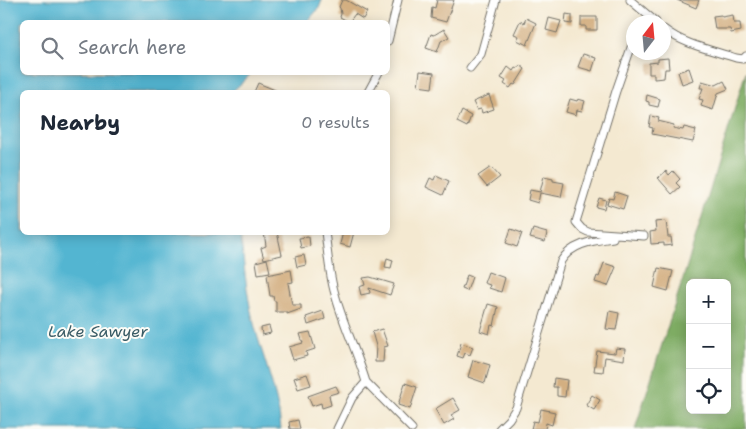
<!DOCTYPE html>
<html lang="en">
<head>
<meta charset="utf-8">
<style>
	:root { --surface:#fff; --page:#f6f6f7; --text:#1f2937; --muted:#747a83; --line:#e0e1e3 }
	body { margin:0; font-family:"Shantell Sans",sans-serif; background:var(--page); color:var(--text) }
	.controls { position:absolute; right:15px; bottom:15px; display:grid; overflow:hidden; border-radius:8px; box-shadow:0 2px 12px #0003 }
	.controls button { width:45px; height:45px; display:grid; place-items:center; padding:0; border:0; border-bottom:1px solid var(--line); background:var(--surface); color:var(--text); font:25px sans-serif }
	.compass { position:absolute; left:626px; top:15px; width:45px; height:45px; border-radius:50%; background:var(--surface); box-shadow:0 2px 12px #0003; rotate:16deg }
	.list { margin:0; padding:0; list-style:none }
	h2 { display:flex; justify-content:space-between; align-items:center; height:65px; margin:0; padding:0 20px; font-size:21px }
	h2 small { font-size:16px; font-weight:400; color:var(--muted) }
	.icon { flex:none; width:28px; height:28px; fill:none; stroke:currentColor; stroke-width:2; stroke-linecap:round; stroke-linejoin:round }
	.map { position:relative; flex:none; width:746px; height:429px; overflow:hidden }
	.search { position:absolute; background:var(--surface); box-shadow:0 2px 12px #0003; left:20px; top:20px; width:370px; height:55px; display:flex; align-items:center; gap:12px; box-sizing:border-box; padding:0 18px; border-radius:8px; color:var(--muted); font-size:19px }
	.panel { position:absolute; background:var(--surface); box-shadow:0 2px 12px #0003; left:20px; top:90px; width:370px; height:145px; border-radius:8px }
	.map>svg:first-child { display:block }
	.forest { fill:#7eac64; stroke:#546c48; fill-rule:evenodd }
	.water { fill:#52b5d1; stroke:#3e707e }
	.building { fill:#d3af81 }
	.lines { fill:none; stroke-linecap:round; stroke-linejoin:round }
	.minor-casing { stroke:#716e65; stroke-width:9 }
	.minor { stroke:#fff; stroke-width:7 }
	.labels { text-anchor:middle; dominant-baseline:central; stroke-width:4; stroke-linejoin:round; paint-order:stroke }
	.water-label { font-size:16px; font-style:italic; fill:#395b65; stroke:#fdfcf7 }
</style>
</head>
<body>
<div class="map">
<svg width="746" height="429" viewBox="0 0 746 429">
	<rect width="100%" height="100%" fill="#fdfcf7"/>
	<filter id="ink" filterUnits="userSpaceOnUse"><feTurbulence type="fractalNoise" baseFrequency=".02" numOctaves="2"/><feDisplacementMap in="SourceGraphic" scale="10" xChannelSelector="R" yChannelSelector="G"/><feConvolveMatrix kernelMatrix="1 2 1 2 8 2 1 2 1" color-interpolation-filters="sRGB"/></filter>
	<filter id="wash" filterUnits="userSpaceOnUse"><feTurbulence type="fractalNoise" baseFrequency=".0096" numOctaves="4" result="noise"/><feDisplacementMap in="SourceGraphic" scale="20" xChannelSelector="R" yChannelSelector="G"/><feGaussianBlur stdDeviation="1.12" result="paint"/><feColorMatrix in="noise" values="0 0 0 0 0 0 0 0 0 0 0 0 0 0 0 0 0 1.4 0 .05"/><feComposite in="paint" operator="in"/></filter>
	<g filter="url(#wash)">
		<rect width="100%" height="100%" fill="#f4e9d1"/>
		<path class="forest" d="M 746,71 L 746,429 L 635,429 L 687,266 ZM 690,283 L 727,283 L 727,410 L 690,410 Z"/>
		<path class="water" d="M 0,0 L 322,0 L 319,8 L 307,22 L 22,22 L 22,72 L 252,73 L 232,92 L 22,92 L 22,232 L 240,233 C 244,262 246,292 253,320 C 262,356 278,392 281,429 L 0,429 Z"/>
		<g id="blocks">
			<path class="building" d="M 342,0 L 346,0 L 367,12 L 363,19 L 355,14 L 349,22 L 340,17 L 341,14 L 340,8 L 339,7 Z
				M 437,0 L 454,0 L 446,22 L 431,18 L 432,7 L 435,8 Z
				M 677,0 L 699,0 L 696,8 Z
				M 566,14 L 572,15 L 572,24 L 565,23 Z
				M 721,15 L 722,17 L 733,15 L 734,23 L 740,23 L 741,31 L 731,33 L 730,29 L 715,29 L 713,16 Z
				M 581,17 L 597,17 L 597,30 L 586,30 L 586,26 L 581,26 Z
				M 526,18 L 536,23 L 527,45 L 517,40 L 519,36 L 514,34 L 520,21 L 524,23 Z
				M 549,18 L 561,21 L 557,33 L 546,30 Z
				M 444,29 L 449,37 L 441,41 L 437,52 L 426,48 L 431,34 L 434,35 Z
				M 583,54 L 596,58 L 592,71 L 578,67 Z
				M 668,58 L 669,69 L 665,69 L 664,78 L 654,79 L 654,74 L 649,74 L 649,63 L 658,62 L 658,59 Z
				M 520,65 L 525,69 L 515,85 L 513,84 L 510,88 L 504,84 L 506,81 L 501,78 L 508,67 L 513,71 L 515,68 L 517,69 Z
				M 689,68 L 693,80 L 682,84 L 678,72 Z
				M 420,71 L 434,73 L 432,88 L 418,86 Z
				M 702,81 L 716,85 L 724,81 L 728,89 L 718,93 L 713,110 L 701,106 L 703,100 L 699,99 L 703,88 L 700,88 Z
				M 258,83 L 280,92 L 254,92 Z
				M 489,95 L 494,109 L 482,113 L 481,109 L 477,110 L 473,102 Z
				M 647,95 L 660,99 L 658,107 L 649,105 L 649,102 L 646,101 Z
				M 570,99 L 577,101 L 578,99 L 585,101 L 582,111 L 577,110 L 576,115 L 566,112 Z
				M 462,111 L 471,116 L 467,127 L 457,122 Z
				M 651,116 L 659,118 L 658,121 L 674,125 L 673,128 L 683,130 L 684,127 L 696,130 L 693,142 L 652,134 L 653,128 L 649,127 Z
				M 491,167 L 500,177 L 487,187 L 478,176 Z
				M 666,171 L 669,175 L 673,171 L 680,179 L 676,183 L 680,187 L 672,194 L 658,178 Z
				M 436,175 L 449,181 L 443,195 L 426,187 L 430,178 L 434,180 Z
				M 544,176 L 553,178 L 553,181 L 564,183 L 561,197 L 540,193 L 538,203 L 528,200 L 530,190 L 540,192 Z
				M 615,192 L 627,196 L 623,209 L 607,204 L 609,198 L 613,199 Z
				M 599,198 L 606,200 L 604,209 L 596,207 Z
				M 666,221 L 668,237 L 671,237 L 672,245 L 664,246 L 664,243 L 651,244 L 650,232 L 656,231 L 655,222 Z
				M 511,229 L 522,233 L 517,247 L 506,243 Z
				M 533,229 L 547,233 L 545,242 L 530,238 Z
				M 264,232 L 277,232 L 282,255 L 264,259 L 261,248 L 266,246 Z
				M 343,232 L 354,232 L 350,247 L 340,244 Z
				M 309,237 L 310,246 L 301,248 L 299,238 Z
				M 304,255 L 306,265 L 297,267 L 295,257 Z
				M 387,258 L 393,260 L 391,268 L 385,267 Z
				M 267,259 L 270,272 L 258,274 L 256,262 Z
				M 604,263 L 616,267 L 608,286 L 595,282 L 597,276 L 599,277 Z
				M 658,268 L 673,271 L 668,291 L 654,287 Z
				M 291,270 L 293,282 L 288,283 L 292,305 L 301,305 L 301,309 L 287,314 L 287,312 L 276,312 L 276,301 L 274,301 L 273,296 L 270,296 L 267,275 Z
				M 488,272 L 505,278 L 501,292 L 489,288 L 490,285 L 484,283 Z
				M 467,275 L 472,277 L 467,291 L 462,289 Z
				M 370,277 L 394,284 L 390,295 L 369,288 L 370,293 L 361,295 L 359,287 L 365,285 L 363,278 Z
				M 488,304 L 498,307 L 494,326 L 491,325 L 489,334 L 480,331 Z
				M 323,311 L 325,319 L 308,325 L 306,317 Z
				M 609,311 L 619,313 L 616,330 L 606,329 Z
				M 269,326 L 271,333 L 262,335 L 261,328 Z
				M 382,329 L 388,346 L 384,347 L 383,362 L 375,362 L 376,346 L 372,332 Z
				M 310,332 L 315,349 L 306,352 L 307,356 L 293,360 L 289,347 L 303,343 L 300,334 Z
				M 461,343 L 473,347 L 470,355 L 465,353 L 463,358 L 457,356 Z
				M 616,348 L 625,349 L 624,360 L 605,357 L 603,372 L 594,371 L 597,351 L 615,353 Z
				M 473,360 L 490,365 L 485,383 L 468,377 Z
				M 307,374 L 311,385 L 298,389 L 294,378 Z
				M 554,378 L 567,380 L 565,397 L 557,396 L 557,387 L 553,387 Z
				M 405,383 L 417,387 L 410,409 L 398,405 Z
				M 336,386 L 339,392 L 329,395 L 331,405 L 322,408 L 321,403 L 312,406 L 308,396 Z
				M 592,395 L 600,400 L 594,410 L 586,405 Z
				M 453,398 L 460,410 L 451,415 L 454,419 L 444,425 L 435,409 Z
				M 541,409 L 555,412 L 552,425 L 546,423 L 545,429 L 531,429 L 533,421 L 538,422 Z
				M 298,420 L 300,429 L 290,429 L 289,422 Z"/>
		</g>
	</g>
	<g filter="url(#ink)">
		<use href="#blocks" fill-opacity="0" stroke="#716e65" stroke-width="1"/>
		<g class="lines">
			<defs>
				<path id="minor" d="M 630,0 L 656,22
					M 664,29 C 684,45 712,50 736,58 L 743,59 L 746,56
					M 634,39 L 616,91 L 576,222 L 582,229 L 588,232 L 644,236
					M 388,41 L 398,0
					M 470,68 L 481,54 L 496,0
					M 368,92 L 379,72
					M 325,232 C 328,253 329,275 335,294 C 343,324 357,352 366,382 L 352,398 L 337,429
					M 366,382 L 412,429
					M 499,429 L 509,419 L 516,408 L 561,261 C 572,243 593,241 613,238"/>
			</defs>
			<use href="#minor" class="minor-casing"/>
			<use href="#minor" class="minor"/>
		</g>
	</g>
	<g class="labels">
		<g class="water-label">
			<text x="98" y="331">Lake Sawyer</text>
		</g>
	</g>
</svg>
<div class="controls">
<button>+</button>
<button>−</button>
<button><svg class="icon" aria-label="locate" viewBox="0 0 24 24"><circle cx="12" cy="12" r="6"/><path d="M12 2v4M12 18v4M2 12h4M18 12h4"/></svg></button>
</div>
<svg class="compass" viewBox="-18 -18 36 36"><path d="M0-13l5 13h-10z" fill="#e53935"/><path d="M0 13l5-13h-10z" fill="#747a83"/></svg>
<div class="search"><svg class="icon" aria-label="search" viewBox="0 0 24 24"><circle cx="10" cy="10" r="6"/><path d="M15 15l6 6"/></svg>Search here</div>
<section class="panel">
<h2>Nearby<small>0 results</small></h2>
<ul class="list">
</ul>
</section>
</div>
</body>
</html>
